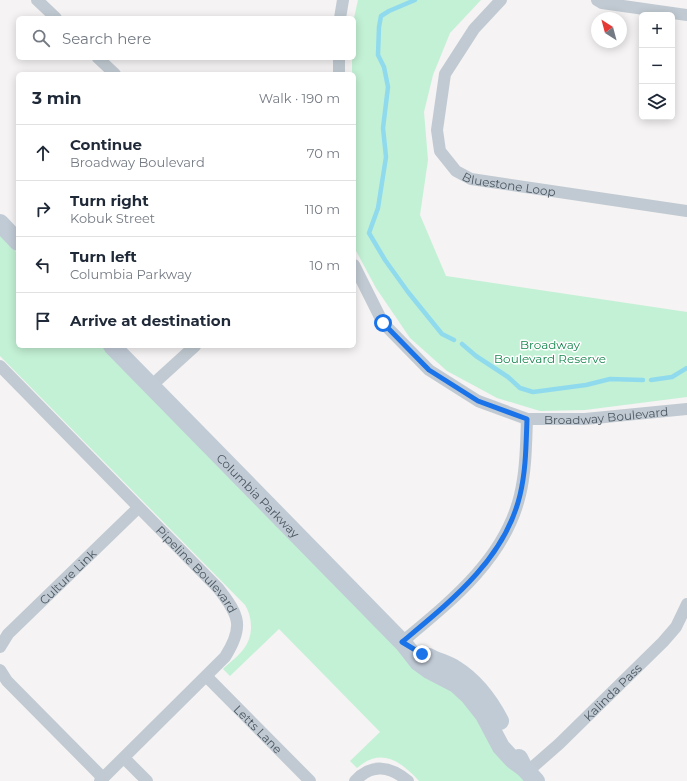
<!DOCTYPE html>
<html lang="en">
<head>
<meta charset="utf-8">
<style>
	:root { --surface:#fff; --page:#f2f2f3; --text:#1f2937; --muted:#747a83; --line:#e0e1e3 }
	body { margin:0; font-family:Montserrat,sans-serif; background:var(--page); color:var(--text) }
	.controls { position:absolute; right:12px; top:12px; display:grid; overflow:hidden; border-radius:6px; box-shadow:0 2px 10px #0003 }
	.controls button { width:36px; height:36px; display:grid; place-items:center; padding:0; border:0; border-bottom:1px solid var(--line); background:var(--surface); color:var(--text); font:20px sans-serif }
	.compass { position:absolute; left:591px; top:12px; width:36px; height:36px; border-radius:50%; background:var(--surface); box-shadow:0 2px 10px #0003; rotate:324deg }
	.stop { position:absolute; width:12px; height:12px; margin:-9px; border:3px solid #1a73e8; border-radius:50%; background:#fff }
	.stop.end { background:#1a73e8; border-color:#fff; box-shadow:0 1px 4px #0008 }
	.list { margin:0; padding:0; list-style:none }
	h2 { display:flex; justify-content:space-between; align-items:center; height:52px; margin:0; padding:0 16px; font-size:17px }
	h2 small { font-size:13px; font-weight:400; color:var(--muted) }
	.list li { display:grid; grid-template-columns:26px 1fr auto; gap:12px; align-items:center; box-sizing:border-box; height:56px; padding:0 16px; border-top:1px solid var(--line) }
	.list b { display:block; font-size:15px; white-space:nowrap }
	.list p { margin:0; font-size:13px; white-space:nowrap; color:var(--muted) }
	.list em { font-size:13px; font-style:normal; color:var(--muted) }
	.icon { flex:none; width:22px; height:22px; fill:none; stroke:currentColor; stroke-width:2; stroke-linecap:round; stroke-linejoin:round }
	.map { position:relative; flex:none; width:687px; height:781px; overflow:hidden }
	.search { position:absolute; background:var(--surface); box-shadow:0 2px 10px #0003; left:16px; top:16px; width:340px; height:44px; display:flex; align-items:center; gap:10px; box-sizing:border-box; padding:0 14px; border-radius:6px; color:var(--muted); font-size:15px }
	.panel { position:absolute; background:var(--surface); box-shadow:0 2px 10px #0003; left:16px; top:72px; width:340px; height:276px; border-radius:6px }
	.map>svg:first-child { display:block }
	.green { fill:#c3f1d5 }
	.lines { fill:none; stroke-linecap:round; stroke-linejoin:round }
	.stream { stroke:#90daee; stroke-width:4.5 }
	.street { stroke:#c1cad2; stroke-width:12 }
	.secondary { stroke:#c1cbd6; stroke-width:18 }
	.route { stroke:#1a73e8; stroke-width:5 }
	.labels { text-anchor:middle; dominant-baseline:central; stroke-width:3; stroke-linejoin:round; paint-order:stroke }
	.street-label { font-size:12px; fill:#4a5661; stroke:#fff }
	.park-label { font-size:12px; fill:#17864f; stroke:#fff }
</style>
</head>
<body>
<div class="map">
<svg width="687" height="781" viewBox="0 0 687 781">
	<rect width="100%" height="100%" fill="#f5f3f3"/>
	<path class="green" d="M 358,0 L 481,0 L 450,33 L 433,75 L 424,112 L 428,160 L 420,215 L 446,276 L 687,312 L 687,397 L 585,410 L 540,411 L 497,398 L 447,371 L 410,338 L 376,288 L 355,249 L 354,74 L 352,74 L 352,58 L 354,58 L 354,18 Z
		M 0,235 L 18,254 L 18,346 L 103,346 L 201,448 L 449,684 L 526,781 L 419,781 C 401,761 381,747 357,768 L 350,761 L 380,732 L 279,629 L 230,676 L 223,669 C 230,662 240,655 245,647 C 254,634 252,616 245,605 L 0,356 Z"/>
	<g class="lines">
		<path class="stream" d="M 415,0 L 389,11 L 381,16 L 379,27 L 378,55 L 384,67 L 388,87 L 383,128 L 386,157 L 378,208 L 369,233 L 385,260 L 408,292 L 442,334 L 454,340
			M 462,344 L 476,356 L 508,377 L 520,388 L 533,392 L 586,385 L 610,379 L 643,380
			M 651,380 L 672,377 L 687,368"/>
		<g class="street">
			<path d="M 37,0 L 56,18"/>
			<path id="s1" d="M 501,0 L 474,29 L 445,74 L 437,130 L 440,151 L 456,171 L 471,179 L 687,211"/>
			<path d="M 597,0 L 602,3 L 687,15"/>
			<path d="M 340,18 L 343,0"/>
			<path d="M 98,58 L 115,74"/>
			<path d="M 339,58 L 339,74"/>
			<path id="s2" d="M 354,265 L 383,323 L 429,370 L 478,401 L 527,419 L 585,419 L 687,409"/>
			<path id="s3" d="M 0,366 L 218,588 C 240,616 244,627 225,657 L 100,781"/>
			<path d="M 151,386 L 195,346"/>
			<path d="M 402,642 C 450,602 505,559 520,495 C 526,470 526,445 527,419"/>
			<path id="s4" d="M 0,647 L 8,634 L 138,508"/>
			<path d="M 0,670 L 7,681 L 103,778"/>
			<path id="s5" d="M 207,677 L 310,781"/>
			<path d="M 124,758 L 147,781"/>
			<path id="s6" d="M 527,772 L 559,744 L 663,642 L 676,627 L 687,604"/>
			<path d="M 355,781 C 372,763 390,766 408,781"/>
		</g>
		<g class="secondary">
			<path d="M 0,223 L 18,242"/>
			<path id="s7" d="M 112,346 L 404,644 L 418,662 L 429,670 L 456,684 L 469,696 L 484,715 L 501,747 L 513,760 L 524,768"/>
			<path d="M 429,657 C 438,662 448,664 455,669 C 476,682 489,700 500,721"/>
			<path d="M 519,758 L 524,768 L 536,781"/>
		</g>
	</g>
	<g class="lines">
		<path class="route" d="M 383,323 L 429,370 L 478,401 L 527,419 C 526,445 526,470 520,495 C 505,559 450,602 402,642 L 422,654"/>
	</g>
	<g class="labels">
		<g class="street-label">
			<text stroke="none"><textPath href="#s1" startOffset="252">Bluestone Loop</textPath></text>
			<text stroke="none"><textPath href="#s2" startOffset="320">Broadway Boulevard</textPath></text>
			<text stroke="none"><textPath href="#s7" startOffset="209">Columbia Parkway</textPath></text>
			<text stroke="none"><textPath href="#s3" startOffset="283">Pipeline Boulevard</textPath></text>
			<text stroke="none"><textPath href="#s4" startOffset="98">Culture Link</textPath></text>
			<text stroke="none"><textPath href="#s6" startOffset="117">Kalinda Pass</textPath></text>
			<text stroke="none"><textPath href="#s5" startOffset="73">Letts Lane</textPath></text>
		</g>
		<g class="park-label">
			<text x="550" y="344">Broadway<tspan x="550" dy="14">Boulevard Reserve</tspan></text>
		</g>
	</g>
</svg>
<div class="controls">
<button>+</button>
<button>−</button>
<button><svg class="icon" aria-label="layers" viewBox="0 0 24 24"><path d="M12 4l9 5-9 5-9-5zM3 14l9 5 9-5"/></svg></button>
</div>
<svg class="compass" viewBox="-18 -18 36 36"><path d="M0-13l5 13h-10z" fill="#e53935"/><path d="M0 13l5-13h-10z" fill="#747a83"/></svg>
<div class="stop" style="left:383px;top:323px"></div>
<div class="stop end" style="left:422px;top:654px"></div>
<div class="search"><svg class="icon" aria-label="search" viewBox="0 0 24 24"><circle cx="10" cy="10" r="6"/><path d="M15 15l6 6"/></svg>Search here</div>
<section class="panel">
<h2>3 min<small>Walk · 190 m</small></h2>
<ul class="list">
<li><svg class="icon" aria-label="ahead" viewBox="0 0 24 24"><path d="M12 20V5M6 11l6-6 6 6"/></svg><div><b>Continue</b><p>Broadway Boulevard</p></div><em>70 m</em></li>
<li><svg class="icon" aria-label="right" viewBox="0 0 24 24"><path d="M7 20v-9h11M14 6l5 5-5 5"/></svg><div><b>Turn right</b><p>Kobuk Street</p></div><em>110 m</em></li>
<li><svg class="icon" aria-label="left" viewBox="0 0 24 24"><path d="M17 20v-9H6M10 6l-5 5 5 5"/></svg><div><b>Turn left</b><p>Columbia Parkway</p></div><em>10 m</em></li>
<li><svg class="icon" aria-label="arrive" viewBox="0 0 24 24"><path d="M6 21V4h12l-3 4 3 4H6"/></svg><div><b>Arrive at destination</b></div></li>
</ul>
</section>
</div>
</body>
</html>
